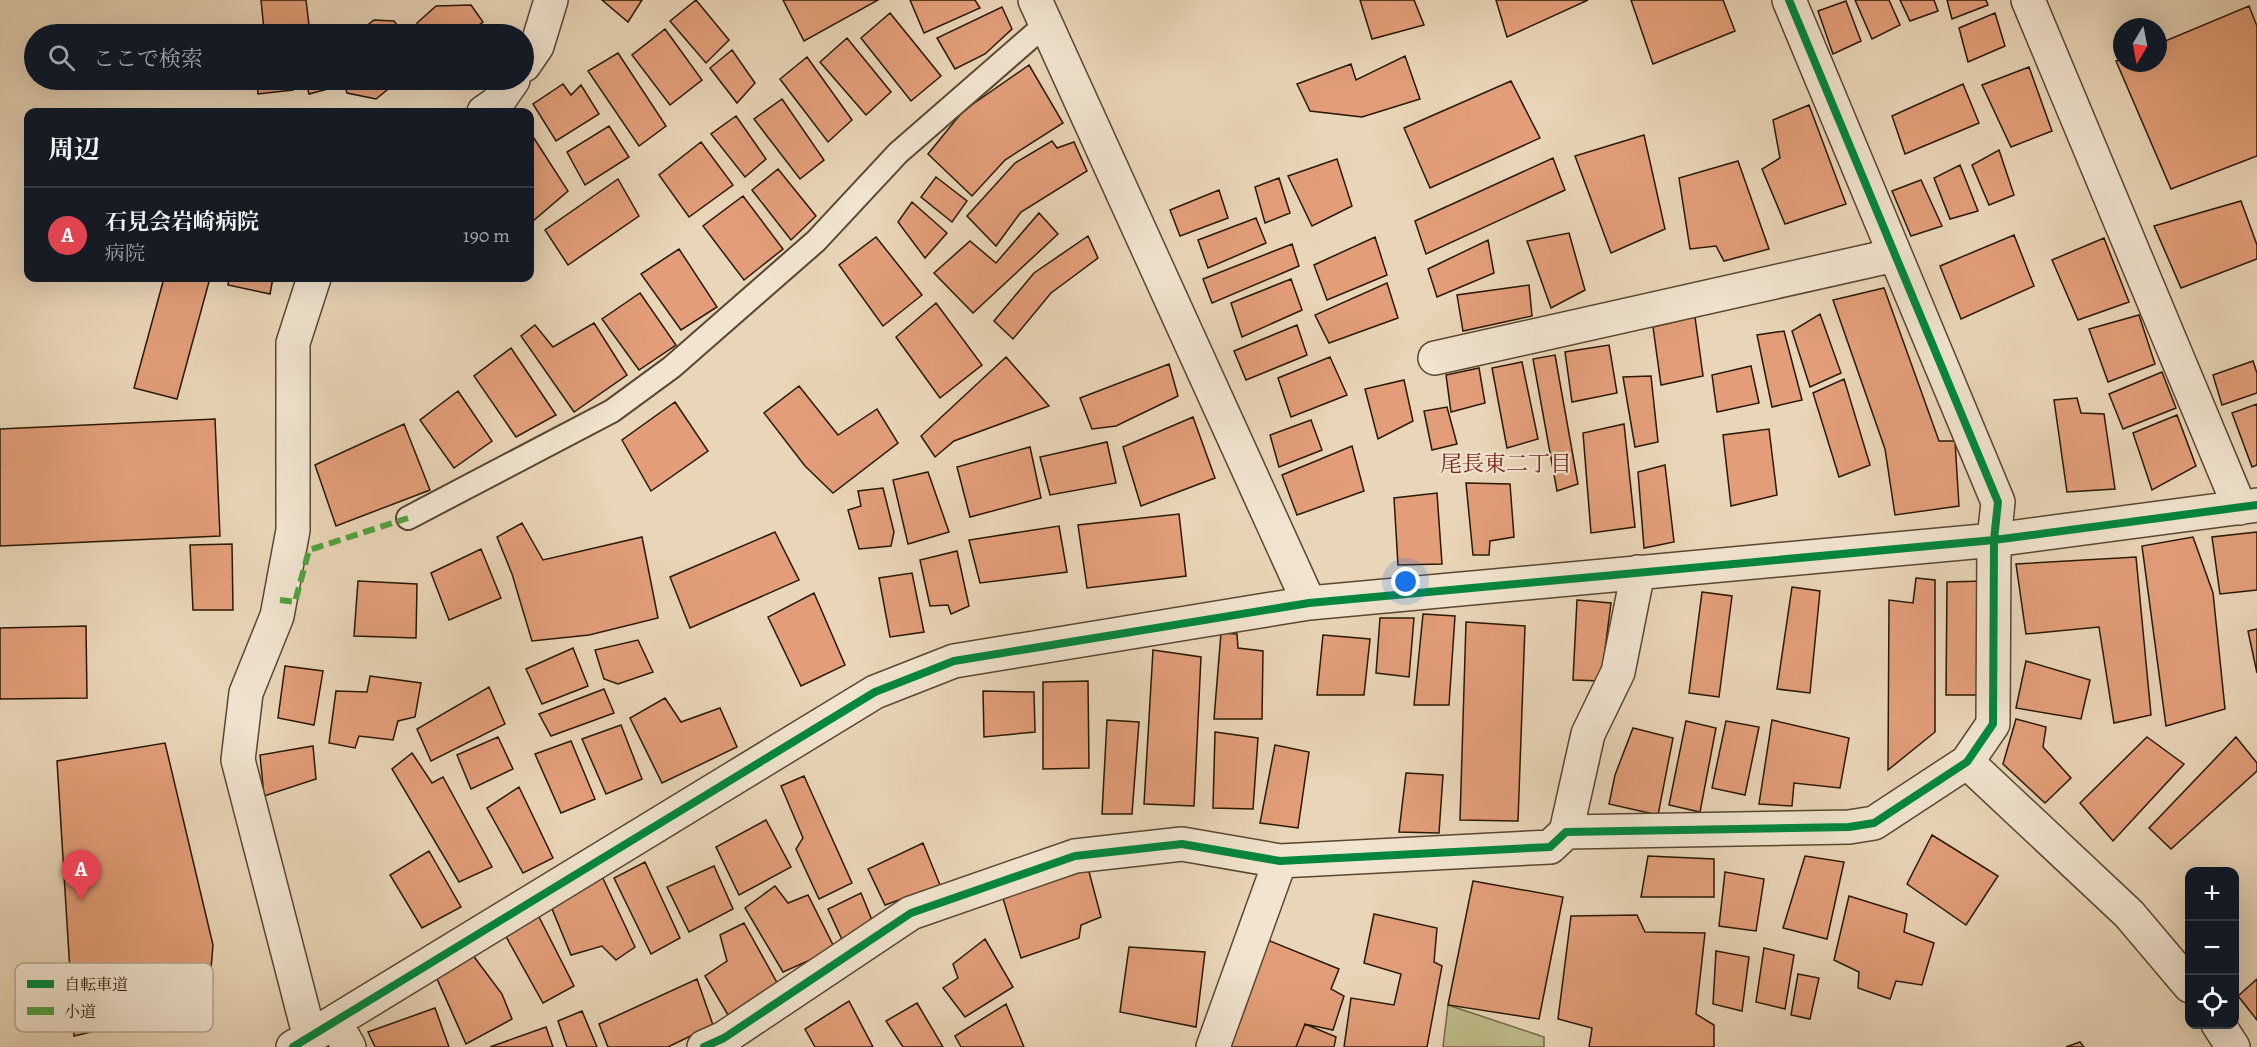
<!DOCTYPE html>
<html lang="ja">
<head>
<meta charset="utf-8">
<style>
	:root { --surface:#171b24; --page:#20242c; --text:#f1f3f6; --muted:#9ea1a6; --line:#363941; --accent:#ea580c }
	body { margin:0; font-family:Alegreya,"Noto Serif JP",serif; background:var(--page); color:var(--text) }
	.controls { position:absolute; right:18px; bottom:18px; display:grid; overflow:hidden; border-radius:12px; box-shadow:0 6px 24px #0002 }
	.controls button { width:54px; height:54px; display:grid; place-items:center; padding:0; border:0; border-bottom:2px solid var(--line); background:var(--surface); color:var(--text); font:30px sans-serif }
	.compass { position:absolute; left:2113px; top:18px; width:54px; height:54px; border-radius:50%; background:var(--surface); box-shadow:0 6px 24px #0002; rotate:190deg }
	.you { position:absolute; left:1406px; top:582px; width:21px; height:21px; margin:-15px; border:4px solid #fff; border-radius:50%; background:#1a73e8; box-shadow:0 0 0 9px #1a73e833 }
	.badge { display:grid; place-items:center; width:39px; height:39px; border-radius:50%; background:var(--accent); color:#fff; font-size:20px; font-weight:700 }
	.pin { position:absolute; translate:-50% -50px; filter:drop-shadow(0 2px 3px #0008) }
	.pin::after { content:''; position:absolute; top:32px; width:21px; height:18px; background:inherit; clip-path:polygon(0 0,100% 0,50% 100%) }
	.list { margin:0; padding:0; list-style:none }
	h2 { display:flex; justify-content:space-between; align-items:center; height:78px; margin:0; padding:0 24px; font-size:26px }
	h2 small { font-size:20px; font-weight:400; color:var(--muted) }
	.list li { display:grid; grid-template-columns:39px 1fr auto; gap:18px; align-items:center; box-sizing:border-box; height:96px; padding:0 24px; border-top:2px solid var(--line) }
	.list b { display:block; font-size:22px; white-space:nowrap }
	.list p { margin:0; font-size:20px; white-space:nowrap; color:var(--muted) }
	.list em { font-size:20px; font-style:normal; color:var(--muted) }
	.icon { flex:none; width:33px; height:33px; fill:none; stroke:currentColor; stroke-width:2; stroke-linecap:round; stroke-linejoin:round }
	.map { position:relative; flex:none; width:2257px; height:1047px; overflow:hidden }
	.search { position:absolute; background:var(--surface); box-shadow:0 6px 24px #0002; left:24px; top:24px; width:510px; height:66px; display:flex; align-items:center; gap:15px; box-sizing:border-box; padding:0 21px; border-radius:33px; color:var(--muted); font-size:22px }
	.panel { position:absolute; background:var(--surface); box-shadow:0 6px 24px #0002; left:24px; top:108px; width:510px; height:174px; border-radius:12px }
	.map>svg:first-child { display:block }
	.green { fill:#bebb89; stroke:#746a46; stroke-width:1.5 }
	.building { fill:#e39e79; stroke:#291803; stroke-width:1.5 }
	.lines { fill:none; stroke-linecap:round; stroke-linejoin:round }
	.lane-casing { stroke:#594730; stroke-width:26 }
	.street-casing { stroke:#594730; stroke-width:36 }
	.lane { stroke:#f1e4d0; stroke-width:22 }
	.street { stroke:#f1e4d0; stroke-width:33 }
	.quiet { stroke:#51a13d; stroke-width:6; stroke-dasharray:12 6; stroke-linecap:butt }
	.cycleway-casing { stroke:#f1e4d0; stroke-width:11 }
	.cycleway { stroke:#00873e; stroke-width:8 }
	.labels { text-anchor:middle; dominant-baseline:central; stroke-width:4.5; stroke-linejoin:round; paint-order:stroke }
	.neighbourhood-label { font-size:22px; fill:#7a1f14; stroke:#f1e4d0 }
	.key { fill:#f1e4d0; stroke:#b5a792; stroke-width:1.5 }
	.key-label { font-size:16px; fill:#291803 }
</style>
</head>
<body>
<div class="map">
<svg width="2257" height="1047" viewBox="0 0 2257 1047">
	<rect width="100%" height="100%" fill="#e9d5b7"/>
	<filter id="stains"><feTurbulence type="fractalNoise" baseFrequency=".00333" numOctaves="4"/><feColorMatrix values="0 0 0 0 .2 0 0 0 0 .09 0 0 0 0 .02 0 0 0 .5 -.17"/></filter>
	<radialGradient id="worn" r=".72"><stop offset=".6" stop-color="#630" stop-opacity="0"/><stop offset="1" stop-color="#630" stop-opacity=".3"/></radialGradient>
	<path class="green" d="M 1448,1005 L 1544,1037 L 1544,1047 L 1443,1047 Z"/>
	<path class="building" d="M 261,0 L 306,0 L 309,25 L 264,30 Z
		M 602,0 L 642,0 L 628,22 Z
		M 696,0 L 729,40 L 706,63 L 670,21 Z
		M 783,0 L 878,0 L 804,41 Z
		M 910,0 L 975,0 L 980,8 L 924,33 Z
		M 1360,0 L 1414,0 L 1424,25 L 1372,39 Z
		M 1496,0 L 1588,0 L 1507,37 Z
		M 1631,0 L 1723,0 L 1735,31 L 1653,64 Z
		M 1855,0 L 1889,0 L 1900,25 L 1872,39 Z
		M 1900,0 L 1934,0 L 1938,11 L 1910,21 Z
		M 1947,0 L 1986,0 L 1988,5 L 1952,19 Z
		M 1846,1 L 1861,41 L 1833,54 L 1818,11 Z
		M 471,5 L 483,22 L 467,34 L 426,34 L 417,23 L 436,6 Z
		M 2249,6 L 2257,26 L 2257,156 L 2171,189 L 2116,61 L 2122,59 L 2122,63 L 2158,63 L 2158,44 Z
		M 1002,7 L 1012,29 L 985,54 L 955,69 L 937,38 Z
		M 890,13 L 941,76 L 911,101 L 861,38 Z
		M 1995,13 L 2005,46 L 1968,62 L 1959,28 Z
		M 374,20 L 394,21 L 404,34 L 363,34 L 360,31 Z
		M 348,27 L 354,34 L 339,34 Z
		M 665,29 L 702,80 L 670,105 L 632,55 Z
		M 847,38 L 891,92 L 866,115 L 820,62 Z
		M 732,50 L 755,83 L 737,103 L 710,68 Z
		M 618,53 L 666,126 L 639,146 L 588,71 Z
		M 1405,56 L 1420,99 L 1362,117 L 1310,111 L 1297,84 L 1351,64 L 1356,80 Z
		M 807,57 L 852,120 L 828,142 L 780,79 Z
		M 1029,65 L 1063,123 L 1005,160 L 972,196 L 928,154 L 963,111 Z
		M 2029,67 L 2052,131 L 2011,147 L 1982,85 Z
		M 257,80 L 291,80 L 293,90 L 258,94 Z
		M 305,80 L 337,80 L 339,86 L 309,94 Z
		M 343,80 L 387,80 L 392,86 L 376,99 L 347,93 Z
		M 1511,81 L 1540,138 L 1430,188 L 1404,128 Z
		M 563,84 L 571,95 L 581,85 L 599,114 L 556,141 L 533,104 Z
		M 1963,84 L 1979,123 L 1905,154 L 1892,116 Z
		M 782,99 L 824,160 L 800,179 L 754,119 Z
		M 1809,105 L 1846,204 L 1785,224 L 1762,169 L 1780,158 L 1773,120 Z
		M 736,116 L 766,159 L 745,177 L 711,134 Z
		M 609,126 L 629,157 L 585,185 L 567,152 Z
		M 530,132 L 568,191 L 533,221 L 530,215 Z
		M 1644,135 L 1665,229 L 1611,253 L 1575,156 Z
		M 1052,141 L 1057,148 L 1074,142 L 1087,171 L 1021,212 L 996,246 L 967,216 L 1015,163 Z
		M 701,142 L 733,185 L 689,217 L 659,175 Z
		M 1999,150 L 2014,195 L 1989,205 L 1972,165 Z
		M 1553,158 L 1565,190 L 1426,254 L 1415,221 Z
		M 1337,159 L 1352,206 L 1312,226 L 1288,176 Z
		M 1738,161 L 1769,249 L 1724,261 L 1716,246 L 1690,249 L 1679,178 Z
		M 1960,165 L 1978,211 L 1950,219 L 1934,178 Z
		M 778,169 L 816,216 L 791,240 L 752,190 Z
		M 936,177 L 967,201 L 952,222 L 921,197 Z
		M 1279,178 L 1290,213 L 1265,223 L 1255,187 Z
		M 618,179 L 639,216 L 568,265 L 545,230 Z
		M 1921,180 L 1942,226 L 1911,236 L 1892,191 Z
		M 1219,190 L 1228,218 L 1180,236 L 1170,210 Z
		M 743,196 L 783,249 L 744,280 L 703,226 Z
		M 2241,201 L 2257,245 L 2257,259 L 2181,288 L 2154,226 Z
		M 912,202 L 947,233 L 925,258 L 898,222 Z
		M 1039,213 L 1058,234 L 973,313 L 934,273 L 970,241 L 996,263 Z
		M 1256,218 L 1266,243 L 1208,268 L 1198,240 Z
		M 1569,233 L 1585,290 L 1551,308 L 1527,241 Z
		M 2014,235 L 2034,286 L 1961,319 L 1940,266 Z
		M 1088,236 L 1098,258 L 1051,293 L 1013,339 L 994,321 L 1034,273 Z
		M 876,237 L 922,295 L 883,326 L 839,265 Z
		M 1375,237 L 1387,275 L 1327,300 L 1314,265 Z
		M 2104,238 L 2129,302 L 2078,320 L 2052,260 Z
		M 1488,240 L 1494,273 L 1437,297 L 1428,269 Z
		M 1292,244 L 1299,266 L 1212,303 L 1203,279 Z
		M 679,249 L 717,307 L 681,330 L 641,274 Z
		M 164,278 L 210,278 L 177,399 L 134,388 Z
		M 229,278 L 273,278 L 270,294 L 228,285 Z
		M 1291,279 L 1302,310 L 1242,337 L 1231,303 Z
		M 1387,283 L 1398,318 L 1329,343 L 1315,315 Z
		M 1529,285 L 1532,316 L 1463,331 L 1457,295 Z
		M 1884,288 L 1939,441 L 1955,441 L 1959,506 L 1895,515 L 1885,449 L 1833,300 Z
		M 640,293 L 676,345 L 639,370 L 602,319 Z
		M 936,303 L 982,365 L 940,398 L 896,337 Z
		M 1820,314 L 1841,373 L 1810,387 L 1792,331 Z
		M 2139,315 L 2155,364 L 2108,382 L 2089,329 Z
		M 1695,317 L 1703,376 L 1661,385 L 1653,327 Z
		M 594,323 L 627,375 L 574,412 L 521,336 L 535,325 L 553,347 Z
		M 1297,325 L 1307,355 L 1246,380 L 1234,351 Z
		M 1784,331 L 1802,400 L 1772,407 L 1757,335 Z
		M 1609,345 L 1617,393 L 1572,402 L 1565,352 Z
		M 511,348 L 556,415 L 516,437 L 474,376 Z
		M 1555,355 L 1578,484 L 1557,491 L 1533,359 Z
		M 1006,357 L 1049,406 L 954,441 L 935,457 L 921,436 Z
		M 1330,357 L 1347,395 L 1291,417 L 1278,378 Z
		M 2253,361 L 2257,373 L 2257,393 L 2222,405 L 2213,375 Z
		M 1522,362 L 1538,439 L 1507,448 L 1492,368 Z
		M 1169,364 L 1178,396 L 1116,426 L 1092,429 L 1080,398 Z
		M 1751,366 L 1759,403 L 1717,412 L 1712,375 Z
		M 1479,368 L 1485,403 L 1451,412 L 1446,375 Z
		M 2162,372 L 2176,408 L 2123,429 L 2109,394 Z
		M 1651,376 L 1658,442 L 1635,447 L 1623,377 Z
		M 1844,379 L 1870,465 L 1839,477 L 1813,393 Z
		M 1404,380 L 1413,421 L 1378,439 L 1365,389 Z
		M 799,386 L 838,435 L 877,409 L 898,443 L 833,493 L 805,466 L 764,413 Z
		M 458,391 L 492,441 L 454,468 L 420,420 Z
		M 2077,398 L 2081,413 L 2104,414 L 2115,489 L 2067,492 L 2054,400 Z
		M 675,402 L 708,451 L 651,491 L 622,440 Z
		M 2257,404 L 2257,465 L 2252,467 L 2232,413 Z
		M 1447,407 L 1457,444 L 1432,450 L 1424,411 Z
		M 2177,415 L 2196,466 L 2152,490 L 2133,433 Z
		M 1193,417 L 1215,478 L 1141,506 L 1123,447 Z
		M 215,419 L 220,536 L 0,546 L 0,429 Z
		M 1311,420 L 1322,450 L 1279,467 L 1270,435 Z
		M 404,424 L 430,490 L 336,526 L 315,465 Z
		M 1624,424 L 1635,527 L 1591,533 L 1583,433 Z
		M 1769,429 L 1777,495 L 1731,506 L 1723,435 Z
		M 1107,442 L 1116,483 L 1050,495 L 1040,457 Z
		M 1352,446 L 1364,491 L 1297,515 L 1282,475 Z
		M 1030,447 L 1041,498 L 970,517 L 957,467 Z
		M 1665,465 L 1674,542 L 1644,548 L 1638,472 Z
		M 928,472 L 949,532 L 908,544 L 893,480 Z
		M 1466,483 L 1510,484 L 1514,537 L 1490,541 L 1489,555 L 1473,555 Z
		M 883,488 L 894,532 L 891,546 L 859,549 L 848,510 L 861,506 L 858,491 Z
		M 1437,493 L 1442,564 L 1398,565 L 1394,498 Z
		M 1179,514 L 1186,576 L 1087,588 L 1078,525 Z
		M 522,523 L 543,560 L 642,537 L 658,618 L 589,635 L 532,641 L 512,574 L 497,537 Z
		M 1059,526 L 1067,572 L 980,583 L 969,540 Z
		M 775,532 L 799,580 L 690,628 L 670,577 Z
		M 2257,532 L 2257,590 L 2220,594 L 2212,537 Z
		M 2193,537 L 2213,593 L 2225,709 L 2166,726 L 2142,546 Z
		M 232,544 L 233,610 L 193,610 L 190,545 Z
		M 481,549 L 501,598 L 449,620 L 431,573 Z
		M 957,551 L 969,606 L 951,614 L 948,605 L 930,606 L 920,560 Z
		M 2136,557 L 2151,715 L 2114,723 L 2099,627 L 2026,634 L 2016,564 Z
		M 912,573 L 924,632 L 890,637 L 879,578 Z
		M 1916,578 L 1935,580 L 1935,732 L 1888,770 L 1889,600 L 1913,603 Z
		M 358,581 L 417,584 L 416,638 L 354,636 Z
		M 1984,581 L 1983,695 L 1946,695 L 1947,582 Z
		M 1792,587 L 1820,591 L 1810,693 L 1777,689 Z
		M 1702,592 L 1732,596 L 1719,697 L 1689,693 Z
		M 814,593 L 845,665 L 801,686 L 768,617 Z
		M 1577,600 L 1611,603 L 1601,681 L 1573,680 Z
		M 1423,614 L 1455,616 L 1449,705 L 1414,705 Z
		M 1380,618 L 1414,618 L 1409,677 L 1376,673 Z
		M 1466,622 L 1525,626 L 1518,821 L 1460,820 Z
		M 86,626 L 87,698 L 0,699 L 0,628 Z
		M 2257,629 L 2257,673 L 2248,631 Z
		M 1221,633 L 1237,634 L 1238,648 L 1263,651 L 1262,719 L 1214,719 Z
		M 1323,635 L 1370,639 L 1364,695 L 1317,695 Z
		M 638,640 L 653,672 L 618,684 L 604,679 L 595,650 Z
		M 573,648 L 588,686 L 542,704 L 526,669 Z
		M 1153,650 L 1201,657 L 1194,806 L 1144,804 Z
		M 2026,661 L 2090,680 L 2081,719 L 2016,708 Z
		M 285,666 L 323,671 L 314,725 L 278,718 Z
		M 370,676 L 421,683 L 415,717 L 398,721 L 393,740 L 359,736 L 355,748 L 329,743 L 336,691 L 367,692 Z
		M 1088,681 L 1089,768 L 1043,769 L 1043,682 Z
		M 489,687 L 505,724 L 431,761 L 417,729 Z
		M 604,689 L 614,713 L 551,736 L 539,714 Z
		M 983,691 L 1034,692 L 1035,732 L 984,737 Z
		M 665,698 L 681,722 L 720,708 L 737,747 L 662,783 L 630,718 Z
		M 2016,719 L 2046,727 L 2043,747 L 2071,778 L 2045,803 L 2003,764 Z
		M 1107,720 L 1139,722 L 1132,814 L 1102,814 Z
		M 1772,720 L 1849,738 L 1840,788 L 1794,783 L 1792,806 L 1759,804 Z
		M 1686,721 L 1716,728 L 1700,812 L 1669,805 Z
		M 1726,721 L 1759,727 L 1745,795 L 1712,788 Z
		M 621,725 L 642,779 L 606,794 L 582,739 Z
		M 1633,728 L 1673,738 L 1658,815 L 1609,804 L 1615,775 Z
		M 1215,732 L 1258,738 L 1253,809 L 1213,808 Z
		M 498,737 L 513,769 L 471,789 L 457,755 Z
		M 2147,737 L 2184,764 L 2113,841 L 2080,803 Z
		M 2236,737 L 2257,763 L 2257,771 L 2171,849 L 2149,828 Z
		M 571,741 L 595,799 L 561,813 L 535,754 Z
		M 165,743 L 213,945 L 208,1004 L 74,1036 L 57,761 Z
		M 1275,745 L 1309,752 L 1298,828 L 1260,823 Z
		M 313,746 L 316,779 L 264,796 L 260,755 Z
		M 412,753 L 432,783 L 443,777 L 492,867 L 459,882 L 392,769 Z
		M 1406,773 L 1443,775 L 1439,833 L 1399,832 Z
		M 804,776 L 852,883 L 819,899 L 796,849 L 803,838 L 781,786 Z
		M 519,787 L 553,858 L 523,873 L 487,808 Z
		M 766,820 L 791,867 L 739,895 L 716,847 Z
		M 1932,835 L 1998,876 L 1966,925 L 1907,884 Z
		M 923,843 L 940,885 L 885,905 L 868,869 Z
		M 429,851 L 461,907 L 422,928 L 390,875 Z
		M 1648,856 L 1714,859 L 1714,897 L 1641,897 Z
		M 1805,856 L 1844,862 L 1827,939 L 1783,928 Z
		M 645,862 L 680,938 L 651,954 L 614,878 Z
		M 714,866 L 733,909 L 689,932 L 667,887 Z
		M 1088,868 L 1101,917 L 1081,925 L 1079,938 L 1021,958 L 1002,895 Z
		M 600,872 L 635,947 L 616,960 L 602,946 L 571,955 L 550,904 Z
		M 1725,872 L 1764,879 L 1756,931 L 1719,926 Z
		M 1473,881 L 1563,897 L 1539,1019 L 1448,1005 Z
		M 775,886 L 788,903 L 808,895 L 835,949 L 783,972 L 745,908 Z
		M 861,893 L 874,925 L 845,946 L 828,909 Z
		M 1849,896 L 1907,914 L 1904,932 L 1934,943 L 1922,985 L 1896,981 L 1890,999 L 1858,988 L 1859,972 L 1834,960 Z
		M 1374,914 L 1437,928 L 1434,962 L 1442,966 L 1427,1047 L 1344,1047 L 1351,998 L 1394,1005 L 1401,974 L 1364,963 Z
		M 538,915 L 574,986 L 543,1003 L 504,933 Z
		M 1637,915 L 1645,932 L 1705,933 L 1696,1014 L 1714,1025 L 1714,1047 L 1589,1047 L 1592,1028 L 1558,1019 L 1571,916 Z
		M 744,923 L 780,988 L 728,1015 L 705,976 L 727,961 L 720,935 Z
		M 985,939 L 1013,987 L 965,1017 L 943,988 L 958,978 L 953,964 Z
		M 1265,939 L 1339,969 L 1331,989 L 1344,996 L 1333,1030 L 1305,1024 L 1296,1047 L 1230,1047 Z
		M 1129,947 L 1205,952 L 1196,1027 L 1120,1012 Z
		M 1764,948 L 1794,955 L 1785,1009 L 1756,1002 Z
		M 1716,951 L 1749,957 L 1742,1011 L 1713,1004 Z
		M 472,954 L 502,994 L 512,1019 L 466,1044 L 434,972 Z
		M 1798,974 L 1819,978 L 1810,1019 L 1791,1015 Z
		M 697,979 L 713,1025 L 668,1047 L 608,1047 L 599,1024 Z
		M 2257,979 L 2257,1020 L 2238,996 Z
		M 849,1001 L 873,1047 L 815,1047 L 805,1029 Z
		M 917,1003 L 943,1047 L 903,1047 L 886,1021 Z
		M 1006,1004 L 1024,1047 L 961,1047 L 955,1036 Z
		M 435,1008 L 449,1047 L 375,1047 L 368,1032 Z
		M 582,1011 L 597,1047 L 567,1047 L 558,1021 Z
		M 1305,1024 L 1336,1037 L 1334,1047 L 1296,1047 Z
		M 546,1027 L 553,1047 L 490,1047 Z
		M 2080,1042 L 2084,1047 L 2066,1047 Z"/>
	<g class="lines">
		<defs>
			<path id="lane" d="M 408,518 L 612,411 L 672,367 L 816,241 L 898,153 L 1046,24"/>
			<path id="street" d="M 1035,0 L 1309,603
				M 2028,0 L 2240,508
				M 524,65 L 537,46 L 551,0
				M 484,112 L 497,103 L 513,80
				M 1435,358 L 1895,255
				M 1967,762 L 2129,914 L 2190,986
				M 1566,832 L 1588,734 L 1618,672 L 1638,572
				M 335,1022 L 349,1047
				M 2218,1024 L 2233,1047
				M 310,1038 L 238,760 L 246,693 L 277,616 L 293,530 L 293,343 L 314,278
				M 293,1047 L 875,692 L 954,661 L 1309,603 L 1994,540 L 2257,505
				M 704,1047 L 724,1038 L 911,913 L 1075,856 L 1182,844 L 1280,861 L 1550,847 L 1566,832 L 1849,827 L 1874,823 L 1967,762 L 1993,724 L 1994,540 L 1998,502 L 1789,0
				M 1213,1047 L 1280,861"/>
		</defs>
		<use href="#lane" class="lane-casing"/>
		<use href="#street" class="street-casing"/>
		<use href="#lane" class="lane"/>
		<use href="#street" class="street"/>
		<path class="quiet" d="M 280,600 L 295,602 L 309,550 L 408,518"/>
		<defs>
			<path id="cycleway" d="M 293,1047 L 875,692 L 954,661 L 1309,603 L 1994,540 L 2257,505
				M 704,1047 L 724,1038 L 911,913 L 1075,856 L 1182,844 L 1280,861 L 1550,847 L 1566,832 L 1849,827 L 1874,823 L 1967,762 L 1993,724 L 1994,540 L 1998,502 L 1789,0"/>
		</defs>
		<use href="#cycleway" class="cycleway-casing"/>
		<use href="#cycleway" class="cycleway"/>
	</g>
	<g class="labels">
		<g class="neighbourhood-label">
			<text x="1506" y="464">尾長東二丁目</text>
		</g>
	</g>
	<rect x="15" y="963" width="198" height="69" rx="9" class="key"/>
	<rect x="27" y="980" width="27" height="8" fill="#00873e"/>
	<rect x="27" y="1007" width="27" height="8" fill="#51a13d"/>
	<g class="key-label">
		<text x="64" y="990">自転車道</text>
		<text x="64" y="1017">小道</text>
	</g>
	<rect width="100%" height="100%" filter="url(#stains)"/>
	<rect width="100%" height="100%" fill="url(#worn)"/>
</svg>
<div class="controls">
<button>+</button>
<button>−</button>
<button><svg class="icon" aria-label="locate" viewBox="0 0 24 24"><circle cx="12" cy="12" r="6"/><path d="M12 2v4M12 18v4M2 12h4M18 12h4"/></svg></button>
</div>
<svg class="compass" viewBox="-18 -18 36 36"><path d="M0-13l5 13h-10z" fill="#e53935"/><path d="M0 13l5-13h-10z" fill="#9ea1a6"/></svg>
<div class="you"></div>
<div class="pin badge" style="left:81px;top:900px;background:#e0444e">A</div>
<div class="search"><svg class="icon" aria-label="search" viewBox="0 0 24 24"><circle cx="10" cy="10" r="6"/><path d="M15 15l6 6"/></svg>ここで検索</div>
<section class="panel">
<h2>周辺<small></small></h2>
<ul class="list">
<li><span class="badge" style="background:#e0444e">A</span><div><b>石見会岩崎病院</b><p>病院</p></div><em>190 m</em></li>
</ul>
</section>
</div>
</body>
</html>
